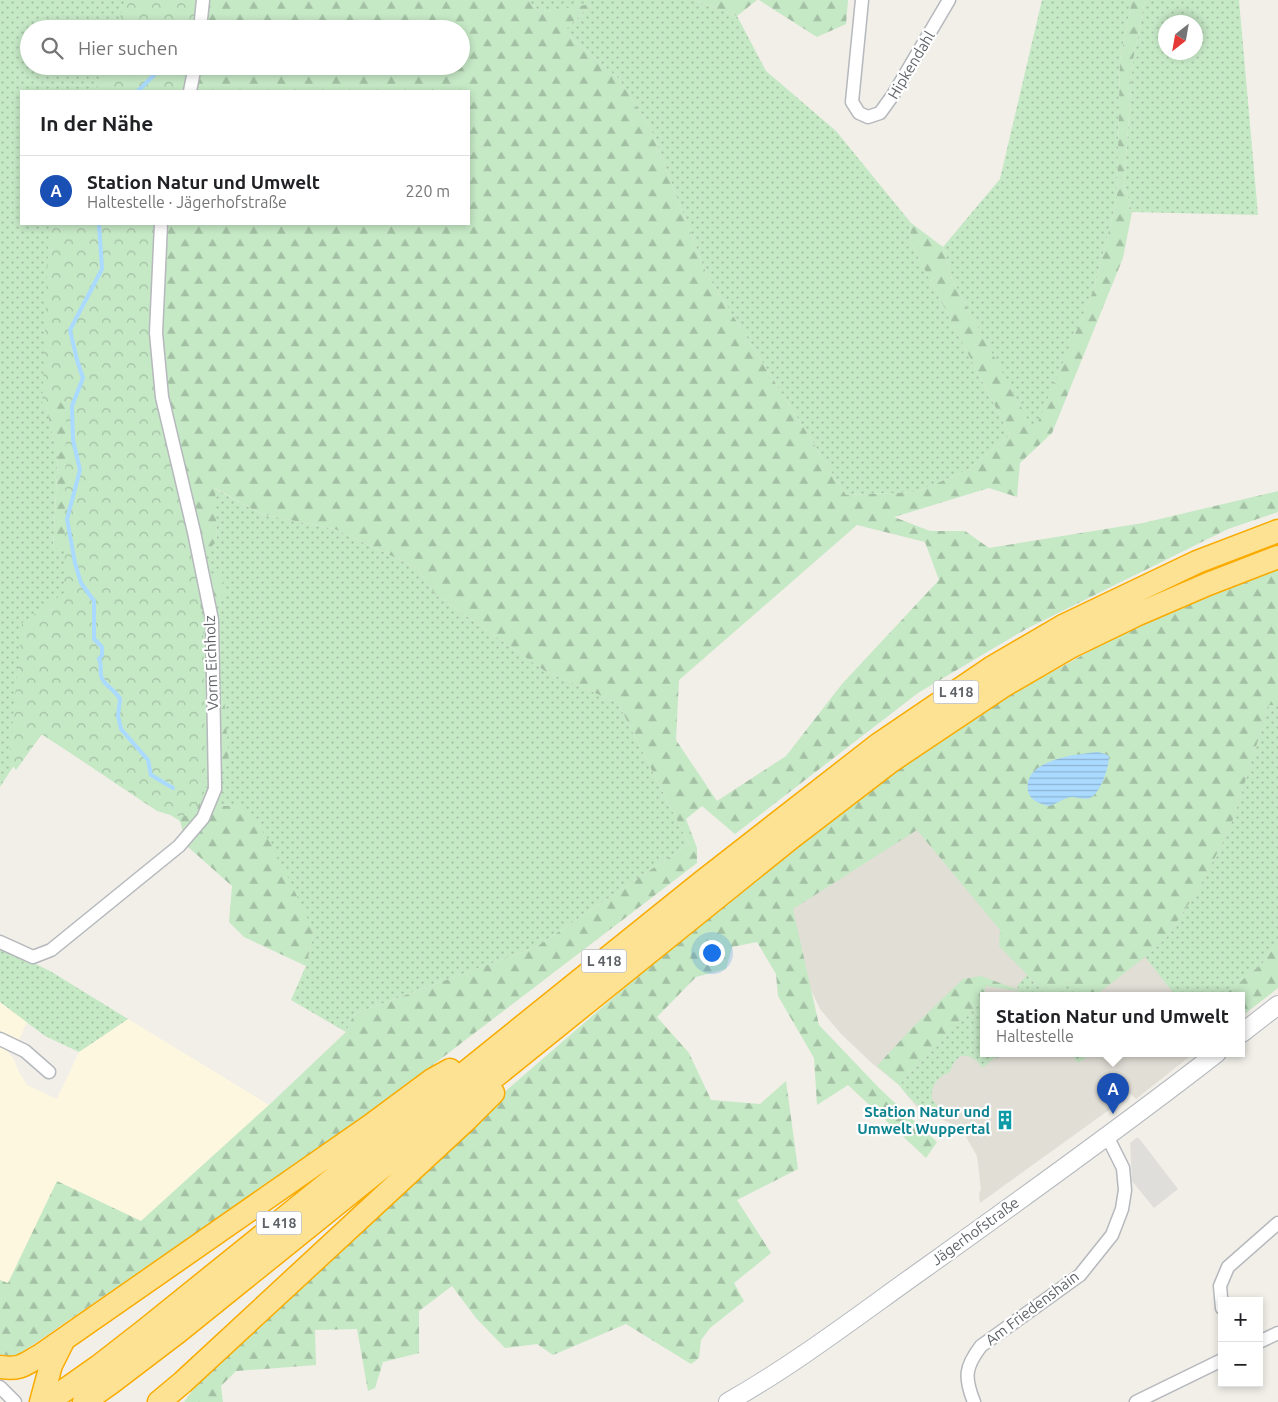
<!DOCTYPE html>
<html lang="de">
<head>
<meta charset="utf-8">
<style>
	:root { --surface:#fff; --page:#f2f2f2; --text:#202124; --muted:#757577; --line:#e0e0e0; --accent:#ea4335 }
	body { margin:0; font-family:Ubuntu,sans-serif; background:var(--page); color:var(--text) }
	.controls { position:absolute; right:15px; bottom:15px; display:grid; overflow:hidden; border-radius:0px; box-shadow:0 2px 8px #0003 }
	.controls button { width:45px; height:45px; display:grid; place-items:center; padding:0; border:0; border-bottom:1px solid var(--line); background:var(--surface); color:var(--text); font:25px sans-serif }
	.compass { position:absolute; left:1158px; top:15px; width:45px; height:45px; border-radius:50%; background:var(--surface); box-shadow:0 2px 8px #0003; rotate:211deg }
	.you { position:absolute; left:711px; top:952px; width:18px; height:18px; margin:-12px; border:4px solid #fff; border-radius:50%; background:#1a73e8; box-shadow:0 0 0 8px #1a73e833 }
	.badge { display:grid; place-items:center; width:32px; height:32px; border-radius:50%; background:var(--accent); color:#fff; font-size:16px; font-weight:700 }
	.pin { position:absolute; translate:-50% -41px; filter:drop-shadow(0 1px 2px #0008) }
	.pin::after { content:''; position:absolute; top:26px; width:18px; height:15px; background:inherit; clip-path:polygon(0 0,100% 0,50% 100%) }
	.popup { position:absolute; left:980px; top:992px; width:265px; height:65px; box-sizing:border-box; display:grid; place-content:center; border-radius:0px; background:var(--surface); filter:drop-shadow(0 1px 4px #0005); font-size:16px; white-space:nowrap; color:var(--muted) }
	.popup b { font-size:19px; color:var(--text) }
	.popup::after { content:''; position:absolute; left:50%; top:100%; margin-left:-10px; border:10px solid transparent; border-top-color:var(--surface) }
	.list { margin:0; padding:0; list-style:none }
	h2 { display:flex; justify-content:space-between; align-items:center; height:65px; margin:0; padding:0 20px; font-size:21px }
	h2 small { font-size:16px; font-weight:400; color:var(--muted) }
	.list li { display:grid; grid-template-columns:32px 1fr auto; gap:15px; align-items:center; box-sizing:border-box; height:70px; padding:0 20px; border-top:1px solid var(--line) }
	.list b { display:block; font-size:19px; white-space:nowrap }
	.list p { margin:0; font-size:16px; white-space:nowrap; color:var(--muted) }
	.list em { font-size:16px; font-style:normal; color:var(--muted) }
	.icon { flex:none; width:28px; height:28px; fill:none; stroke:currentColor; stroke-width:2; stroke-linecap:round; stroke-linejoin:round }
	.map { position:relative; flex:none; width:1278px; height:1402px; overflow:hidden }
	.search { position:absolute; background:var(--surface); box-shadow:0 2px 8px #0003; left:20px; top:20px; width:450px; height:55px; display:flex; align-items:center; gap:12px; box-sizing:border-box; padding:0 18px; border-radius:28px; color:var(--muted); font-size:19px }
	.panel { position:absolute; background:var(--surface); box-shadow:0 2px 8px #0003; left:20px; top:90px; width:450px; height:135px; border-radius:0px }
	.map>svg:first-child { display:block }
	.commercial { fill:#fef7e0 }
	.industrial { fill:#e0deda }
	.education { fill:#e1ded6 }
	.grass { fill:url(#grass-dots); fill-rule:evenodd }
	.forest { fill:url(#forest-firs); fill-rule:evenodd }
	.park { fill:url(#park-crowns) }
	.water { fill:url(#water-rules) }
	.lines { fill:none; stroke-linecap:round; stroke-linejoin:round }
	.stream { stroke:#aadaff; stroke-width:4 }
	.street-casing { stroke:#b5b8bc; stroke-width:15 }
	.secondary-casing { stroke:#b6babf; stroke-width:20 }
	.highway-casing { stroke:#f9ab00; stroke-width:25 }
	.street { stroke:#fff; stroke-width:12 }
	.secondary { stroke:#fff; stroke-width:18 }
	.highway { stroke:#fde293; stroke-width:22 }
	.labels { text-anchor:middle; dominant-baseline:central; stroke-width:4.5; stroke-linejoin:round; paint-order:stroke }
	.shield { fill:#fff; stroke:#8f9295; stroke-width:1 }
	.shield-label { font-size:14px; font-weight:bold; fill:#5f6368 }
	.street-label { font-size:15px; fill:#5f6368; stroke:#fff }
	.culture-label { font-size:15px; font-weight:bold; fill:#0d838f; stroke:#fff; text-anchor:end }
</style>
</head>
<body>
<div class="map">
<svg width="1278" height="1402" viewBox="0 0 1278 1402">
	<defs>
		<pattern id="grass-dots" width="8" height="8" patternUnits="userSpaceOnUse" patternTransform="scale(1.25)"><rect width="8" height="8" fill="#c5e8c5"/><path d="M2 2h.1M6 6h.1" fill="none" stroke="#a3c0a4" stroke-width="1.8" stroke-linecap="round"/></pattern>
		<pattern id="forest-firs" width="22" height="20" patternUnits="userSpaceOnUse" patternTransform="scale(1.25)"><rect width="22" height="20" fill="#c5e8c5"/><path d="M5 1l3.5 6h-7zM16 11l3.5 6h-7z" fill="#a3c0a4"/></pattern>
		<pattern id="park-crowns" width="20" height="18" patternUnits="userSpaceOnUse" patternTransform="scale(1.25)"><rect width="20" height="18" fill="#c5e8c5"/><path d="M2 6a3 3 0 1 1 6 0M12 15a3 3 0 1 1 6 0" fill="none" stroke="#a3c0a4"/></pattern>
		<pattern id="water-rules" width="6" height="5" patternUnits="userSpaceOnUse" patternTransform="scale(1.25)"><rect width="6" height="5" fill="#aadaff"/><path d="M0 2.5h6" fill="none" stroke="#8eb4d2"/></pattern>
	</defs>
	<rect width="100%" height="100%" fill="#f1efe8"/>
	<path class="commercial" d="M 0,1002 L 27,1022 L 19,1040 L 0,1031 Z
		M 128,1019 L 269,1105 L 141,1221 L 57,1182 L 8,1284 L 0,1280 L 0,1047 L 6,1050 L 13,1058 L 19,1072 L 27,1085 L 57,1099 L 79,1052 Z"/>
	<path class="industrial" d="M 1138,1137 L 1178,1189 L 1154,1208 L 1132,1181 L 1130,1143 Z"/>
	<path class="education" d="M 1278,585 L 1278,915 L 1175,995 L 984,995 L 984,1053 L 1194,1053 L 1136,1099 L 1131,1094 L 980,1203 L 979,1194 L 981,1189 L 977,1156 L 961,1128 L 929,1114 L 915,1105 L 899,1085 L 874,1065 L 841,1034 L 820,1009 L 777,918 Z"/>
	<path class="grass" d="M 0,0 L 159,0 L 145,29 L 29,29 L 29,66 L 127,66 L 121,91 L 21,91 L 21,224 L 90,224 L 66,370 L 43,394 L 58,456 L 53,550 L 149,368 L 217,541 L 214,488 L 261,514 L 335,529 L 417,568 L 435,594 L 545,671 L 618,703 L 689,844 L 536,947 L 354,1014 L 346,1032 L 291,1000 L 306,966 L 314,932 L 212,806 L 199,803 L 202,681 L 200,613 L 224,594 L 36,731 L 0,787 Z
		M 528,0 L 694,0 L 737,16 L 766,71 L 836,131 L 911,223 L 910,241 L 1010,435 L 968,470 L 916,492 L 846,495 L 706,273 L 651,129 L 619,79 L 564,31 L 591,5 L 540,12 Z
		M 1042,0 L 1132,0 L 1120,60 L 1117,199 L 1094,289 L 1034,432 L 952,279 L 943,247 L 1000,179 Z
		M 1145,0 L 1239,0 L 1258,215 L 1132,212 L 1124,184 L 1133,60 ZM 1166,22 L 1196,22 L 1196,52 L 1166,52 Z
		M 1269,705 L 1278,705 L 1278,939 L 1264,962 L 1224,995 L 1175,995 L 1145,957 L 1166,938 L 1196,893 L 1221,846 L 1234,817 Z
		M 0,947 L 50,971 L 128,1019 L 79,1052 L 45,1036 L 0,1002 Z
		M 1027,975 L 1047,995 L 1070,981 L 1083,995 L 1021,995 L 1017,986 Z
		M 981,1003 L 984,1004 L 984,1053 L 1014,1053 L 993,1059 L 982,1068 C 977,1059 970,1055 960,1056 L 953,1064 L 950,1072 C 937,1078 931,1084 932,1099 L 941,1111 L 936,1114 C 920,1110 909,1098 899,1085 L 955,1025 Z
		M 1070,1053 L 1092,1053 L 1078,1063 Z"/>
	<path class="forest" d="M 159,0 L 528,0 L 540,12 L 592,4 L 564,31 L 619,79 L 651,129 L 706,273 L 846,495 L 916,492 L 968,470 L 1010,435 L 910,241 L 911,223 L 943,247 L 952,279 L 1034,431 L 1094,289 L 1117,199 L 1120,60 L 1132,0 L 1145,0 L 1133,60 L 1124,184 L 1132,212 L 1123,258 L 1052,433 L 1020,463 L 1017,497 L 989,488 L 894,517 L 930,531 L 965,531 L 989,548 L 1143,523 L 1278,491 L 1278,512 L 1228,529 L 1026,629 L 918,693 L 735,834 L 702,806 L 686,819 L 697,848 L 697,863 L 366,1116 L 15,1357 L 0,1355 L 0,1280 L 8,1283 L 57,1181 L 141,1221 L 269,1105 L 346,1032 L 354,1014 L 536,947 L 689,844 L 618,703 L 545,671 L 435,594 L 417,568 L 335,529 L 261,514 L 215,488 L 217,541 L 201,557 L 172,426 L 149,368 L 81,542 L 53,550 L 58,457 L 43,394 L 66,370 L 90,224 L 469,224 L 469,91 L 121,91 L 127,66 L 461,66 L 461,29 L 145,29 ZM 857,525 L 925,542 L 939,580 L 842,684 L 786,756 L 717,801 L 676,740 L 679,680 Z
		M 694,0 L 757,0 L 737,16 Z
		M 759,0 L 848,0 L 846,24 L 817,37 Z
		M 222,569 L 224,594 L 200,613 L 202,681 L 224,696 L 229,764 L 201,781 L 199,803 L 212,806 L 244,806 L 273,846 L 314,932 L 306,966 L 244,937 L 229,922 L 232,886 L 187,846 L 180,821 L 36,731 L 191,584 Z
		M 1278,569 L 1278,705 L 1269,705 L 1234,817 L 1221,846 L 1196,893 L 1166,938 L 1145,957 L 1096,995 L 1083,995 L 1070,981 L 1047,995 L 999,946 L 1000,930 L 917,830 L 793,909 L 819,1025 L 880,1089 L 937,1142 L 926,1158 L 848,1085 L 817,1105 L 814,1058 L 778,996 L 776,974 L 757,942 L 732,947 L 726,969 L 696,977 L 657,1017 L 689,1053 L 711,1100 L 760,1104 L 786,1081 L 798,1169 L 737,1200 L 771,1253 L 734,1283 L 744,1301 L 710,1328 L 701,1340 L 699,1358 L 691,1364 L 626,1324 L 553,1355 L 537,1344 L 505,1348 L 476,1318 L 452,1286 L 419,1311 L 419,1353 L 383,1362 L 375,1388 L 368,1391 L 357,1329 L 315,1330 L 316,1365 L 236,1371 L 221,1386 L 223,1402 L 184,1402 L 195,1387 L 333,1258 L 478,1115 L 742,886 L 864,791 L 1011,695 L 1129,629 Z
		M 1278,939 L 1278,988 L 1242,1016 L 1242,995 L 1224,995 L 1264,962 Z
		M 981,976 L 1024,992 L 986,986 L 981,1003 L 955,1025 L 899,1085 L 877,1066 L 912,1028 L 963,979 Z"/>
	<path class="park" d="M 126,0 L 225,0 L 196,22 L 195,29 L 116,29 Z
		M 104,66 L 187,66 L 181,91 L 96,91 Z
		M 49,224 L 155,224 L 151,254 L 148,317 L 155,398 L 196,571 L 203,626 L 205,769 L 202,798 L 196,811 L 188,816 L 174,816 L 157,811 L 42,734 L 16,770 L 9,761 L 22,623 L 64,593 L 66,410 L 60,401 L 42,408 Z"/>
	<path class="water" d="M 1098,752 L 1105,754 L 1109,756 C 1109,767 1101,793 1090,798 C 1084,800 1077,797 1071,797 C 1064,798 1056,804 1049,806 C 1041,804 1030,801 1028,791 C 1022,760 1076,754 1098,752 Z"/>
	<g class="lines">
		<path class="stream" d="M 138,91 L 156,73 L 158,66
			M 99,224 L 102,269 L 70,330 L 77,360 L 83,378 L 72,406 L 73,440 L 80,470 L 67,519 L 75,563 L 81,583 L 94,601 L 94,639 L 102,647 L 102,655 L 99,659 C 103,666 98,674 103,680 C 107,687 116,691 120,699 L 118,716 L 121,729 L 148,760 L 151,775 L 173,788"/>
		<defs>
			<path id="street" d="M 862,0 L 852,102 L 859,113 L 868,117 L 880,113 L 893,95 L 949,0
				M 200,29 L 203,0
				M 190,91 L 195,66
				M 0,942 L 33,957 L 51,950 L 179,846 L 203,818 L 215,789 L 212,620 L 194,532 L 162,397 L 156,333 L 161,224
				M 0,1039 L 25,1051 L 49,1072
				M 1222,1308 L 1220,1286 L 1228,1267 L 1278,1223
				M 1259,1342 L 1278,1333
				M 0,1387 L 15,1402
				M 974,1402 C 964,1377 965,1367 981,1346 L 1080,1275 L 1112,1235 L 1122,1209 L 1125,1190 L 1123,1168 L 1107,1136
				M 1136,1402 L 1222,1360"/>
			<path id="secondary" d="M 1242,1033 L 1278,1005
				M 728,1402 C 797,1363 860,1314 925,1268 C 1023,1198 1122,1127 1217,1053"/>
			<path id="highway" d="M 0,1367 C 20,1370 24,1365 41,1355 L 370,1126 L 432,1080 L 450,1070
				M 41,1402 L 51,1365 L 63,1341
				M 48,1402 L 99,1366 L 144,1331 L 702,882 L 879,744 L 991,668 L 1063,626 L 1197,562 L 1278,531
				M 84,1402 L 112,1382 L 179,1331 L 792,837 L 891,761 L 1003,686 L 1072,646 L 1136,615 L 1208,584 L 1278,557
				M 159,1402 L 183,1382 L 466,1120 L 493,1093"/>
		</defs>
		<use href="#street" class="street-casing"/>
		<use href="#secondary" class="secondary-casing"/>
		<use href="#highway" class="highway-casing"/>
		<use href="#street" class="street"/>
		<use href="#secondary" class="secondary"/>
		<use href="#highway" class="highway"/>
	</g>
	<defs>
		<symbol id="building-bare" viewBox="-9 -9 18 18"><path d="M-4-6H4V6H1V3H-1V6H-4ZM-2.5-4.3h1.7v1.8h-1.7ZM.8-4.3h1.7v1.8H.8ZM-2.5-1h1.7V.8h-1.7ZM.8-1h1.7V.8H.8Z" fill="#0f9aa8" stroke="#fff" stroke-width="2.5" paint-order="stroke"/></symbol>
	</defs>
	<g fill-rule="evenodd">
		<use href="#building-bare" x="991" y="1106" width="28" height="28"/>
	</g>
	<g class="labels">
		<g class="shield">
			<rect x="933.5" y="680.5" width="45" height="23" rx="4"/>
			<rect x="581.5" y="949.5" width="45" height="23" rx="4"/>
			<rect x="256.5" y="1211.5" width="45" height="23" rx="4"/>
		</g>
		<g class="shield-label">
			<text x="956" y="692">L 418</text>
			<text x="604" y="961">L 418</text>
			<text x="279" y="1223">L 418</text>
		</g>
		<g class="street-label">
			<text transform="translate(911 65) rotate(-59)">Hipkendahl</text>
			<text transform="translate(211 663) rotate(-92)">Vorm Eichholz</text>
			<text transform="translate(975 1231) rotate(-36)">Jägerhofstraße</text>
			<text transform="translate(1032 1308) rotate(-37)">Am Friedenshain</text>
		</g>
		<g class="culture-label">
			<text x="990" y="1111">Station Natur und<tspan x="990" dy="17">Umwelt Wuppertal</tspan></text>
		</g>
	</g>
</svg>
<div class="controls">
<button>+</button>
<button>−</button>
</div>
<svg class="compass" viewBox="-18 -18 36 36"><path d="M0-13l5 13h-10z" fill="#e53935"/><path d="M0 13l5-13h-10z" fill="#757577"/></svg>
<div class="you"></div>
<div class="pin badge" style="left:1113px;top:1114px;background:#1a4fb4">A</div>
<div class="popup"><b>Station Natur und Umwelt</b>Haltestelle</div>
<div class="search"><svg class="icon" aria-label="search" viewBox="0 0 24 24"><circle cx="10" cy="10" r="6"/><path d="M15 15l6 6"/></svg>Hier suchen</div>
<section class="panel">
<h2>In der Nähe<small></small></h2>
<ul class="list">
<li><span class="badge" style="background:#1a4fb4">A</span><div><b>Station Natur und Umwelt</b><p>Haltestelle · Jägerhofstraße</p></div><em>220 m</em></li>
</ul>
</section>
</div>
</body>
</html>
